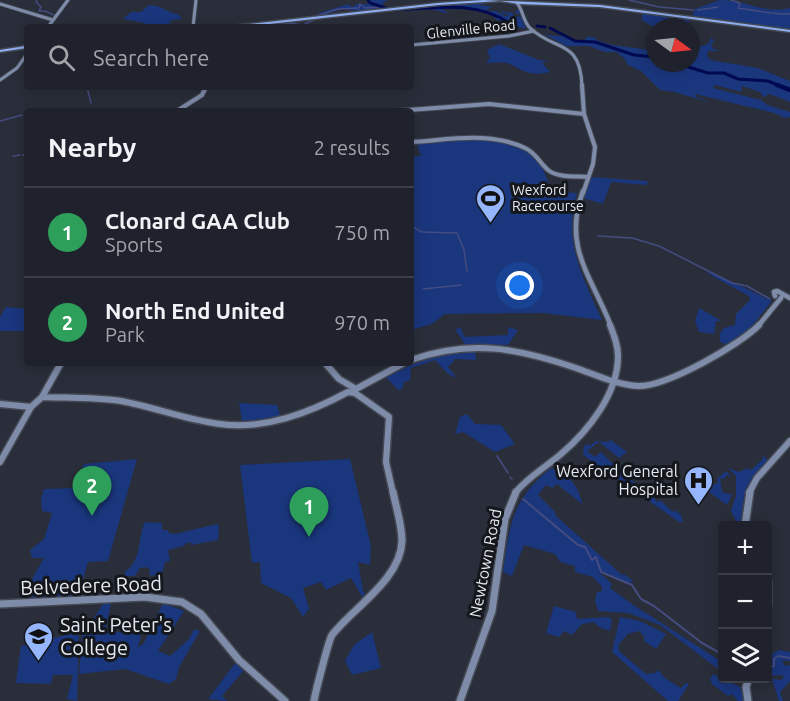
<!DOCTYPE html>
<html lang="en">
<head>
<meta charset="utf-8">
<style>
	:root { --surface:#1f222c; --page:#2c2f38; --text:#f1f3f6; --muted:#a1a4a9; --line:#3c3f48; --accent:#2563eb }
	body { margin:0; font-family:Ubuntu,sans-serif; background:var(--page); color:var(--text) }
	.controls { position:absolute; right:18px; bottom:18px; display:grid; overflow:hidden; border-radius:6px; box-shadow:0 3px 15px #0003 }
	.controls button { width:54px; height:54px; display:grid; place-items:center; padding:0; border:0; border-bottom:2px solid var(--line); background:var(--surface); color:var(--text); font:30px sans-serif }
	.compass { position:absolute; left:646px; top:18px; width:54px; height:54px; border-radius:50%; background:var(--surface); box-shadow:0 3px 15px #0003; rotate:105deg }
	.you { position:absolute; left:520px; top:286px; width:21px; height:21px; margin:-15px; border:4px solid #fff; border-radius:50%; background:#1a73e8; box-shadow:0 0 0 9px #1a73e833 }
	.badge { display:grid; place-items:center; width:39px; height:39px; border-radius:50%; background:var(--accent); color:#fff; font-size:20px; font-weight:700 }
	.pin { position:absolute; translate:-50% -50px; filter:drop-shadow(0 2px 3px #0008) }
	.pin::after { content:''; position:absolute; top:32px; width:21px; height:18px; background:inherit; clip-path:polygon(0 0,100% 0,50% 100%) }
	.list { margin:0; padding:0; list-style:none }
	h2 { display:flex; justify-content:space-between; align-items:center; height:78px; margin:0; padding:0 24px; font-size:26px }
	h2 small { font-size:20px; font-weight:400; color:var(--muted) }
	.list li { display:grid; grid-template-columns:39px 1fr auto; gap:18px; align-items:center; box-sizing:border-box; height:90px; padding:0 24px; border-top:2px solid var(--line) }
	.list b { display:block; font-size:22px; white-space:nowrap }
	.list p { margin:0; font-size:20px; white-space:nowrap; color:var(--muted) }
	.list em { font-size:20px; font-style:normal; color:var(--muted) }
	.icon { flex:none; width:33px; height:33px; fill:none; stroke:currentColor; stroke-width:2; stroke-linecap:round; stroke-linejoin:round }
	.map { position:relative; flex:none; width:790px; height:701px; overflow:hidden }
	.search { position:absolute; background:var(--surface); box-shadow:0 3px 15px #0003; left:24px; top:24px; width:390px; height:66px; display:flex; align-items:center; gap:15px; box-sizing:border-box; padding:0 21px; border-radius:6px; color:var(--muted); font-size:22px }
	.panel { position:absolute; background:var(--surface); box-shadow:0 3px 15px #0003; left:24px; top:108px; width:390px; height:258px; border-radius:6px }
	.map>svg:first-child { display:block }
	.green { fill:#1a367d }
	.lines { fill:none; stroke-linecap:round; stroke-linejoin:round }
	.stream-far1 { stroke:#454c81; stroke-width:1.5 }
	.stream { stroke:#454c81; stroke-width:2 }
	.river-far1 { stroke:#010951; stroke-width:3 }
	.river { stroke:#010951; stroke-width:4.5 }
	.secondary-far4-casing { stroke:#444953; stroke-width:4.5 }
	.secondary-far3-casing { stroke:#444953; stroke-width:6 }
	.secondary-far2-casing { stroke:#444953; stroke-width:7 }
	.secondary-far1-casing { stroke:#444953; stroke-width:9 }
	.secondary-casing { stroke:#444953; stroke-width:10 }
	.highway-casing { stroke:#444953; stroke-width:3 }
	.secondary-far4 { stroke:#7e8caa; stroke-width:3 }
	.secondary-far3 { stroke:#7e8caa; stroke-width:4 }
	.secondary-far2 { stroke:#7e8caa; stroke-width:4.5 }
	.secondary-far1 { stroke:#7e8caa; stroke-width:6 }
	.secondary { stroke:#7e8caa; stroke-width:7 }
	.highway { fill:#8faff2; fill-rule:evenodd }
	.labels { text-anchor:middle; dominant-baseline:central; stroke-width:6; stroke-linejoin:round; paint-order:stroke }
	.far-street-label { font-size:14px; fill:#e5e9f1; stroke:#14171c }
	.far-poi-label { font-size:14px; fill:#e5e9f1; stroke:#14171c; text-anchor:start }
	.poi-label { font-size:16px; fill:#e5e9f1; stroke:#14171c; text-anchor:end }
	.street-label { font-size:16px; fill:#e5e9f1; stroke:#14171c }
	.near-street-label { font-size:20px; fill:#e5e9f1; stroke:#14171c }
	.near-poi-label { font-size:20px; fill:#e5e9f1; stroke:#14171c; text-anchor:start }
</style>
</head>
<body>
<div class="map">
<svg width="790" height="701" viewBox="0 0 790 701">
	<rect width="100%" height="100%" fill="#292e3a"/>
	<path class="green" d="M 362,0 L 387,0 L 382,4 L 385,7 L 410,6 L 359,11 L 343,9 L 319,16 L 317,14 L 348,4 L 352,7 L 358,4 L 371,4 L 367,0 Z
		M 720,0 C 745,0 764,14 790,8 L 790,30 L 692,17 L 695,9 Z
		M 505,1 L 517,4 L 521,15 L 514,12 L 518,10 L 518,7 C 507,1 491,1 480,5 L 492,7 L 485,11 L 496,11 L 507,17 L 508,14 L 501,13 L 501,11 L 513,13 L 514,16 L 521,17 L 526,29 L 501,23 L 502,22 L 496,19 L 493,14 L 456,6 L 439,8 L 448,12 L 446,13 L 427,8 L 378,11 L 451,3 Z
		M 149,5 C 163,5 168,14 178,14 L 182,19 L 172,20 L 168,23 L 179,25 L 178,27 L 138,27 L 145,23 L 123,19 L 131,12 L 141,12 Z
		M 642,13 L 692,19 L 682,27 L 655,28 L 642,20 Z
		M 544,34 C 550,36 553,35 559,36 C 567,36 574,42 584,42 L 586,37 L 595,37 L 596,40 L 612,45 L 650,50 L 653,50 L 655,44 L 655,63 L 691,63 L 691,49 L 708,44 L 711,38 L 714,40 L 711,45 L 713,49 L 720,51 L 708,51 L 707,56 L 710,60 L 758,68 L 790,81 L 790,102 L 770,94 L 763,97 L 760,92 L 742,86 L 741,92 L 715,85 L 713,88 L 761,100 L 767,105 L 790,112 L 790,117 L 785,118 L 774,113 L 695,94 L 696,97 L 712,103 L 674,92 L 660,90 L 641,71 L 628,65 L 624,58 L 616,52 L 605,52 L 589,46 L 566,46 Z
		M 499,44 L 539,60 L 548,61 L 542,63 L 550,72 C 532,76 527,73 512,65 C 505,61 494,63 486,63 L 490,58 L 487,50 Z
		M 475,139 C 496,141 523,142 538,160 C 544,168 547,181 552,191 L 577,193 C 563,243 582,275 602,320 L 543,313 L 445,314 L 432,324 L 411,330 L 411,157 L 421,156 L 417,144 Z
		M 591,177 L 647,181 L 648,182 L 646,185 L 611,182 L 603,204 L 583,198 Z
		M 703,271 L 726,279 L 772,301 L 748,331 L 728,345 L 720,342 L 720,333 L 724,328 L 735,325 L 736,314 L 750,300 L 749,296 Z
		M 6,307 L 27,309 L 27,331 L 0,331 L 0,317 Z
		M 699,308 L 720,320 L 721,321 L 716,321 L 714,334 L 699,332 L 695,321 Z
		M 508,327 L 518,330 L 508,345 L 465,344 L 455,329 L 461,328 L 464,337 L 508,335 Z
		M 475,349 L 476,360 L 454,359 L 454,361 L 448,367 L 457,378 L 448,374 L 435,360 L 411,368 L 410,380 L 404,382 L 402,389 L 398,390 L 385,376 L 434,356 Z
		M 239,403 L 277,405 L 281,418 L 242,421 Z
		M 467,414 L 475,424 L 501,425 L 515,444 L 495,452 L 463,432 L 455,434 L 460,417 Z
		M 611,440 L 627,452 L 619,458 L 599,442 L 587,451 L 595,457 L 601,452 L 612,463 L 616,460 L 613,464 L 621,472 L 624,472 L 622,474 L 651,493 L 657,502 L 660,500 L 673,512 L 675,510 L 681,515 L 683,522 L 679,522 L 583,455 L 584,446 L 589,444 L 590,446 L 596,441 L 608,442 Z
		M 762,455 L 768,460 C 743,486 744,491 741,525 L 737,523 L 731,511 L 736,496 L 736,476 L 728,468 L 739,472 L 747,468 L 751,470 L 763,459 Z
		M 137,459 L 108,561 L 88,562 L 77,599 L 20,600 L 44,558 L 32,558 L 30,550 L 44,539 L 52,513 L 42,511 L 41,499 L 44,489 L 75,488 L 84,464 Z
		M 350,459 L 371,546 L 370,565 L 358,562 L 363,591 L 366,595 L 363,598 L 351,578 L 326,590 L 321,582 L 303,588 L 309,609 L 303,617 L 291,598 L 261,583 L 260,562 L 252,563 L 240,465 Z
		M 716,463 L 700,481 L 704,484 L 707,481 L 709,482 L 706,485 L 712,489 L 713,484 L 717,484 L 718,478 L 726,471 L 731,476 L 726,475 L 725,479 L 720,478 L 722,492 L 732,495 L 727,505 L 702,487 L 699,481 Z
		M 551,468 C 569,473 579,487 582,504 L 557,484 L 552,488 L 546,485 L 538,495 L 555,512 L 556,516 L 622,575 L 624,574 L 634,582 C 619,585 615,572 599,572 L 612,584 L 610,588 L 632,604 L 722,662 L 722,672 L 660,625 L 628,613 L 598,611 L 595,601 L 597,592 L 602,591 L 602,587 L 593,577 L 575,572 L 575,566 L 560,562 L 555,554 L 524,545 L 512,576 L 503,572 C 510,525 511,500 551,468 Z
		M 145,522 L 162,523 L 162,530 L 168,530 L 169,533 L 175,534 L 217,524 L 219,526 L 218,540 L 191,545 L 191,542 L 185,544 L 184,546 L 168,550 L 170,561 L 165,562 L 160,582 L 158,576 L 149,575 L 150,570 L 147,567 L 140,568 L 135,576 L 125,576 L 125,572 C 143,559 137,538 145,522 Z
		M 111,603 L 105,633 L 132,631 L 134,626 L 142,629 L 138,648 L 144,643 L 163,603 L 184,611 L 158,651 L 170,656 L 189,639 L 194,629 L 200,631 L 179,667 L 176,679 L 169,684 L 125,669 L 79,674 L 82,636 L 103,604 Z
		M 554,606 L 576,612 L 577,619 L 609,617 L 612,620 L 610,631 L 599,627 L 594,622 L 582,624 L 572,635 L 564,631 L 559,637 L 546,633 Z
		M 620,617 L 640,621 L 666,634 L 656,649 L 644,641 L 644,636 L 639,631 L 628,634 L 619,644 L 619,651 L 646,674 L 655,673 L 658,670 L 665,678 L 681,688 L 686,683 L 689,684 L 678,701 L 668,701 L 612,652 Z
		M 372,632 L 381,668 L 352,675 L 345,661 L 354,645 Z
		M 75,633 L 79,635 L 77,701 L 67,699 L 73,675 L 53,675 L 51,684 L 16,683 L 21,646 Z
		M 779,650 L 790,652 L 790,661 L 782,660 L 785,666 L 790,665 L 790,681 L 780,692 L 783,701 L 779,701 L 772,679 L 782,680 L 784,675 L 768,676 L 768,656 Z
		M 236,662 L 244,670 L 222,696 L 227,701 L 208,699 Z
		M 713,674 L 740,687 L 745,701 L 738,701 L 732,694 L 728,696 L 712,684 L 710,679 Z"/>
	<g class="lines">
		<path class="stream-far1" d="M 37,0 L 36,2 L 41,7 L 39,11 L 44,11
			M 629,0 L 659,7 L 694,10
			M 731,0 L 740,3 L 739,6
			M 738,8 L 771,13
			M 698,10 L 718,7
			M 45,11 L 56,16
			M 773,13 L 781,14
			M 782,14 L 790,14
			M 313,17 L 338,9 L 359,8 L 360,4 L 365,8 L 381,7
			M 253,27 L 289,23 L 303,25 L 316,19
			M 87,87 L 91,103
			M 0,121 L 22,115
			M 23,155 L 27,154
			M 13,156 L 20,155
			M 411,226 L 422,232 L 457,233 L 464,250 L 467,271
			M 598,236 L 632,238 L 659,246 L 732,283 L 747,286 L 770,299
			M 423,289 L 461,285
			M 497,456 L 508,473
			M 510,477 L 512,479"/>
		<path class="stream" d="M 523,499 L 578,545 L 585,547 L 592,560 L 596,557 L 601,572 L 632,585 L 641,599 L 654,606 L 702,643 L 722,654
			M 768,668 L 774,666 L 774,659 L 778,656 L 790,658"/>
		<path class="river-far1" d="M 368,0 L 370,3 L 386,8
			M 395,10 C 433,8 477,0 509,23
			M 537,26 L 545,27
			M 550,28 L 575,41 L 595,42 L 634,55 L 655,57
			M 690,63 L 685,66 L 708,73 L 724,73 L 738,79 L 768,81 L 780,86"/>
		<path class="river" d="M 777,85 L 790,90"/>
		<defs>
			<path id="secondary-far4" d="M 517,3 C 523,10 523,21 530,28 C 555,52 580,38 582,86
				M 0,4 L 53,20
				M 48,27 L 68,0
				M 193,27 L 196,0
				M 411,45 L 509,36 L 534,31
				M 0,80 L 17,68 L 27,54"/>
			<path id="secondary-far3" d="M 582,85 L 584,114 L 595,147 L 593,164 L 583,193
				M 177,111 L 202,95 L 206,87
				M 395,111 L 489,104 L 584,114
				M 411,142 C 448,140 490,131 525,148 C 536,153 539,162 548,170 C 558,178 576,176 588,177"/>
			<path id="secondary-far2" d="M 583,191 C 562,247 592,277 611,326
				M 775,296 L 774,292 L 777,291 L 790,298
				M 758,326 L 781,298"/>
			<path id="secondary-far1" d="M 411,360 C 471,339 517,348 576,368 C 596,375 617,385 638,386 C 666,387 740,345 759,325
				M 325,363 L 339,379 L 356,389
				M 356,389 L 404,363
				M 348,392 L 355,393 L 389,417 L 386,462 L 393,493
				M 42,397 C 68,398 95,397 121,401 C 154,407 186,420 220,424 C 265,430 309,413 348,392
				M 0,404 L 31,407
				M 0,462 L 31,407 L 42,397 L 61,363
				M 515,493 C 528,477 546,467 561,454 C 588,431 618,394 618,356 C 618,345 614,335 610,325
				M 749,493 L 757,478 L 790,441"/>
			<path id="secondary" d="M 745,526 L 750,492
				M 768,582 L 768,604
				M 0,604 L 145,597 L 182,602 L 201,614 L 239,660 L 285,701
				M 314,701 C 315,694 329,639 332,635 C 353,608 401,579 402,541 C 402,525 396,507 393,492
				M 460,701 L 492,611 L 505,519 L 516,492
				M 748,701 L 746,687 L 749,678"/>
			<path id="highway" d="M 483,0 L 600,5 L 790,30 L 790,32 L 600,7 L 519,4 L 500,1 L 438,5 L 243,27 L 229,27 L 231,26 L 438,3 Z
				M 25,46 L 27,46 L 27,48 L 0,52 L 0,50 Z"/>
		</defs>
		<use href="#secondary-far4" class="secondary-far4-casing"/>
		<use href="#secondary-far3" class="secondary-far3-casing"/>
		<use href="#secondary-far2" class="secondary-far2-casing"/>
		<use href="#secondary-far1" class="secondary-far1-casing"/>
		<use href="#secondary" class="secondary-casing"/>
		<use href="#highway" class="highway-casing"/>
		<use href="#secondary-far4" class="secondary-far4"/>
		<use href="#secondary-far3" class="secondary-far3"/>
		<use href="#secondary-far2" class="secondary-far2"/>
		<use href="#secondary-far1" class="secondary-far1"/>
		<use href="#secondary" class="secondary"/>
		<use href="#highway" class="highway"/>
	</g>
	<defs>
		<symbol id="stadium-pin" viewBox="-11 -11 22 30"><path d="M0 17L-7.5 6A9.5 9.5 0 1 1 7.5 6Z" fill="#95b6fd" stroke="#14171c"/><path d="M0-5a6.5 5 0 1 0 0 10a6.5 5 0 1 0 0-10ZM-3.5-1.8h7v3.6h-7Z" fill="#111"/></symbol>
		<symbol id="hospital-pin" viewBox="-11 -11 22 30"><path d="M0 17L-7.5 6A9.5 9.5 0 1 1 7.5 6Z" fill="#95b6fd" stroke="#14171c"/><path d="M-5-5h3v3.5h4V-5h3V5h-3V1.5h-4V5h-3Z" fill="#111"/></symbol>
		<symbol id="school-pin" viewBox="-11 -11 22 30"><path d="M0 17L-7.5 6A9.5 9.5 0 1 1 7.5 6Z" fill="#95b6fd" stroke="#14171c"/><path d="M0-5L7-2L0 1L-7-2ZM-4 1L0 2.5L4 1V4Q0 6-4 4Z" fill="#111"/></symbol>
	</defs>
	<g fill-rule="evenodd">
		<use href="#stadium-pin" x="474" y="182" width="33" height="45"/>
		<use href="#hospital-pin" x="682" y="464" width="33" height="45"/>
		<use href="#school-pin" x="22" y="620" width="33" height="45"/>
	</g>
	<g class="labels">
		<g class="far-street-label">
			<text transform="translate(471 29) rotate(-6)">Glenville Road</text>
		</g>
		<g class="far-poi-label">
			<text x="512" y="190">Wexford<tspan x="512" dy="16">Racecourse</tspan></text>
		</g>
		<g class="poi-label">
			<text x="678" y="471">Wexford General<tspan x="678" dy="18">Hospital</tspan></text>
		</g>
		<g class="street-label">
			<text transform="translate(485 563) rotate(-79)">Newtown Road</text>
		</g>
		<g class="near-street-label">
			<text transform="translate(91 585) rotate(-2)">Belvedere Road</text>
		</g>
		<g class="near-poi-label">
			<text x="60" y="624">Saint Peter's<tspan x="60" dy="23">College</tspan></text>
		</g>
	</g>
</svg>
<div class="controls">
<button>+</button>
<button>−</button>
<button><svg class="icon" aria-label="layers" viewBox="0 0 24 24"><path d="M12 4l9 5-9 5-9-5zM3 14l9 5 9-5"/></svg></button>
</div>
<svg class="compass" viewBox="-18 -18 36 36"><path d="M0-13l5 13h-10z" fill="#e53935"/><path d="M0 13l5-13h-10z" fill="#a1a4a9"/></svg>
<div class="you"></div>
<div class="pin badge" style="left:309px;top:537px;background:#2e9e5b">1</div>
<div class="pin badge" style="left:92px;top:516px;background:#2e9e5b">2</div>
<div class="search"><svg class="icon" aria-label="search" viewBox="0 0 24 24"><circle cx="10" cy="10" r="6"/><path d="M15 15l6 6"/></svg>Search here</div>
<section class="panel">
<h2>Nearby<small>2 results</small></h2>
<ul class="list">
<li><span class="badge" style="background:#2e9e5b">1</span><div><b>Clonard GAA Club</b><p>Sports</p></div><em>750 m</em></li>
<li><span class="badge" style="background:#2e9e5b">2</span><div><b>North End United</b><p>Park</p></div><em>970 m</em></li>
</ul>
</section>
</div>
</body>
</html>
